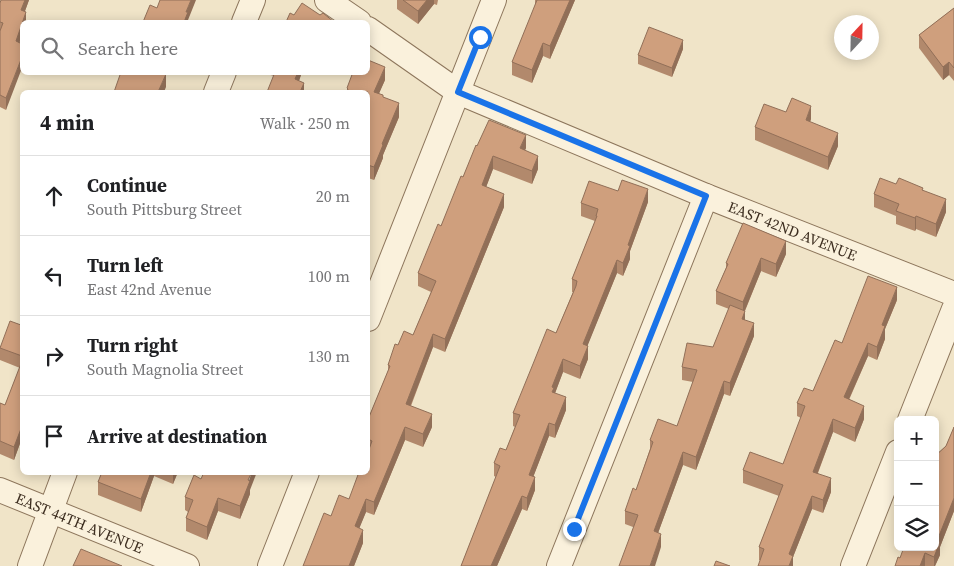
<!DOCTYPE html>
<html lang="en">
<head>
<meta charset="utf-8">
<style>
	:root { --surface:#fff; --page:#f6f6f6; --text:#202124; --muted:#757577; --line:#e0e0e0 }
	body { margin:0; font-family:"Source Serif 4",serif; background:var(--page); color:var(--text) }
	.controls { position:absolute; right:15px; bottom:15px; display:grid; overflow:hidden; border-radius:8px; box-shadow:0 2px 12px #0003 }
	.controls button { width:45px; height:45px; display:grid; place-items:center; padding:0; border:0; border-bottom:1px solid var(--line); background:var(--surface); color:var(--text); font:25px sans-serif }
	.compass { position:absolute; left:834px; top:15px; width:45px; height:45px; border-radius:50%; background:var(--surface); box-shadow:0 2px 12px #0003; rotate:22deg }
	.stop { position:absolute; width:15px; height:15px; margin:-11px; border:4px solid #1a73e8; border-radius:50%; background:#fff }
	.stop.end { background:#1a73e8; border-color:#fff; box-shadow:0 1px 5px #0008 }
	.list { margin:0; padding:0; list-style:none }
	h2 { display:flex; justify-content:space-between; align-items:center; height:65px; margin:0; padding:0 20px; font-size:21px }
	h2 small { font-size:16px; font-weight:400; color:var(--muted) }
	.list li { display:grid; grid-template-columns:32px 1fr auto; gap:15px; align-items:center; box-sizing:border-box; height:80px; padding:0 20px; border-top:1px solid var(--line) }
	.list b { display:block; font-size:19px; white-space:nowrap }
	.list p { margin:0; font-size:16px; white-space:nowrap; color:var(--muted) }
	.list em { font-size:16px; font-style:normal; color:var(--muted) }
	.icon { flex:none; width:28px; height:28px; fill:none; stroke:currentColor; stroke-width:2; stroke-linecap:round; stroke-linejoin:round }
	.map { position:relative; flex:none; width:954px; height:566px; overflow:hidden }
	.search { position:absolute; background:var(--surface); box-shadow:0 2px 12px #0003; left:20px; top:20px; width:350px; height:55px; display:flex; align-items:center; gap:12px; box-sizing:border-box; padding:0 18px; border-radius:8px; color:var(--muted); font-size:19px }
	.panel { position:absolute; background:var(--surface); box-shadow:0 2px 12px #0003; left:20px; top:90px; width:350px; height:385px; border-radius:8px }
	.map>svg:first-child { display:block }
	.lines { fill:none; stroke-linecap:round; stroke-linejoin:round }
	.minor-casing { stroke:#8d765c; stroke-width:26 }
	.minor { stroke:#faf1dc; stroke-width:24 }
	.wall { fill:#b2896c }
	.shaded-wall { fill:#916f58 }
	.building { fill:#cf9f7d; stroke:#916f58 }
	.route { stroke:#1a73e8; stroke-width:6 }
	.labels { text-anchor:middle; dominant-baseline:central; stroke-width:4; stroke-linejoin:round; paint-order:stroke }
	.street-label { font-size:15px; fill:#3d2e20; stroke:#f7eed8 }
</style>
</head>
<body>
<div class="map">
<svg width="954" height="566" viewBox="0 0 954 566">
	<rect width="100%" height="100%" fill="#f0e4c8"/>
	<g class="lines">
		<defs>
			<g id="minor">
				<path d="M 327,0 L 359,22"/>
				<path d="M 244,22 L 253,0"/>
				<path id="s1" d="M 368,29 L 458,92 L 706,196 L 954,294"/>
				<path d="M 216,92 L 224,72"/>
				<path d="M 368,319 L 494,0"/>
				<path d="M 910,420 L 954,309"/>
				<path id="s2" d="M 0,490 L 187,566"/>
				<path d="M 30,566 L 65,472"/>
				<path d="M 270,566 L 307,472"/>
				<path d="M 559,566 L 706,196"/>
				<path d="M 853,566 L 898,452"/>
			</g>
		</defs>
		<use href="#minor" class="minor-casing"/>
		<use href="#minor" class="minor"/>
	</g>
	<path class="wall" d="M 1,0 L 29,0 L 25,11 L 26,22 L 22,22 L 22,34 L 20,43 L 6,110 L 0,107 L 0,3 Z
		M 397,0 L 438,0 L 437,5 L 434,4 L 418,24 L 397,9 Z
		M 535,0 L 575,0 L 550,59 L 543,56 L 532,83 L 512,75 L 512,62 L 535,7 Z
		M 954,8 L 954,81 L 949,75 L 943,80 L 919,48 L 919,35 Z
		M 683,49 L 672,77 L 638,64 L 638,55 Z
		M 267,72 L 302,72 L 299,81 L 304,92 L 274,76 L 267,74 Z
		M 385,80 L 379,93 L 383,97 L 399,117 L 383,155 L 383,158 L 374,180 L 368,178 L 368,92 L 347,92 L 347,88 Z
		M 786,112 L 811,119 L 810,122 L 838,146 L 828,170 L 755,140 L 755,127 Z
		M 477,146 L 526,148 L 525,150 L 538,169 L 532,184 L 493,169 L 486,187 L 504,207 L 445,352 L 433,347 L 411,406 L 432,427 L 423,447 L 405,440 L 374,515 L 366,512 L 359,528 L 363,543 L 354,566 L 303,566 L 331,516 L 349,499 L 368,472 L 368,416 L 369,417 L 388,371 L 388,365 L 398,345 L 413,335 L 431,292 L 418,286 L 418,273 L 441,226 Z
		M 896,184 L 923,190 L 946,212 L 936,237 L 916,229 L 915,231 L 896,224 L 896,216 L 874,207 L 874,194 Z
		M 648,202 L 630,251 L 630,259 L 623,276 L 617,273 L 587,346 L 588,359 L 580,379 L 563,372 L 555,393 L 566,410 L 555,438 L 549,436 L 533,477 L 535,490 L 527,511 L 522,509 L 497,566 L 461,566 L 496,477 L 494,476 L 494,463 L 506,450 L 515,427 L 513,426 L 513,413 L 556,333 L 573,292 L 572,292 L 572,279 L 595,221 L 581,216 L 581,203 Z
		M 786,254 L 776,277 L 761,271 L 745,311 L 745,320 L 754,336 L 730,396 L 724,394 L 696,470 L 683,465 L 658,533 L 661,547 L 633,527 L 625,524 L 625,511 L 636,490 L 650,449 L 650,440 L 677,426 L 693,382 L 682,380 L 682,367 L 713,347 L 729,309 L 716,304 L 716,291 L 726,268 L 726,263 Z
		M 897,300 L 885,329 L 885,339 L 877,360 L 868,356 L 849,400 L 864,419 L 855,442 L 833,432 L 818,473 L 831,492 L 823,513 L 812,509 L 793,557 L 793,566 L 759,560 L 759,547 L 779,496 L 743,483 L 743,470 L 783,464 L 801,418 L 797,416 L 797,403 L 813,391 L 842,343 Z
		M 22,320 L 22,438 L 14,460 L 0,454 L 0,403 L 5,405 L 20,368 L 0,360 L 0,347 L 21,325 Z
		M 954,427 L 954,511 L 940,547 L 940,555 L 935,566 L 895,566 L 900,558 L 935,547 L 935,456 L 946,446 Z
		M 102,472 L 178,472 L 173,484 L 154,476 L 141,512 L 98,495 L 98,482 Z
		M 201,479 L 250,490 L 250,494 L 240,519 L 218,511 L 207,540 L 186,531 L 186,518 L 188,512 L 185,510 L 185,497 Z"/>
	<path class="shaded-wall" d="M 25,0 L 29,0 L 21,22 L 21,10 Z
		M 191,0 L 196,0 L 188,20 L 188,22 L 184,22 L 186,12 Z
		M 427,0 L 434,0 L 434,4 L 418,24 L 418,11 Z
		M 570,0 L 575,0 L 550,59 L 550,46 Z
		M 26,12 L 26,22 L 23,22 Z
		M 22,23 L 22,34 L 16,53 L 16,41 Z
		M 683,40 L 683,49 L 672,77 L 672,68 Z
		M 543,43 L 543,56 L 532,83 L 532,70 Z
		M 22,57 L 22,68 L 6,110 L 6,98 Z
		M 949,62 L 949,75 L 943,80 L 943,67 Z
		M 385,67 L 385,80 L 374,105 L 374,92 Z
		M 298,72 L 302,72 L 295,92 L 295,79 Z
		M 166,74 L 166,87 L 164,92 L 158,92 Z
		M 304,83 L 304,92 L 300,92 Z
		M 399,103 L 399,117 L 383,155 L 383,158 L 374,180 L 374,167 L 382,144 Z
		M 811,106 L 811,119 L 806,133 L 806,120 Z
		M 838,133 L 838,146 L 828,170 L 828,157 Z
		M 526,135 L 526,148 L 520,161 L 520,148 Z
		M 493,156 L 493,169 L 482,198 L 482,185 Z
		M 538,156 L 538,169 L 532,184 L 532,171 Z
		M 648,189 L 648,202 L 630,251 L 630,259 L 623,276 L 623,263 L 628,245 Z
		M 504,194 L 504,207 L 445,352 L 445,339 Z
		M 946,199 L 946,212 L 936,237 L 936,224 Z
		M 916,216 L 916,229 L 915,231 L 915,218 Z
		M 786,241 L 786,254 L 776,277 L 776,264 Z
		M 761,258 L 761,271 L 743,315 L 743,302 Z
		M 617,260 L 617,273 L 583,357 L 583,344 Z
		M 897,287 L 897,300 L 885,329 L 885,339 L 877,360 L 877,347 L 882,325 Z
		M 745,311 L 745,324 L 742,319 Z
		M 754,323 L 754,336 L 730,396 L 730,383 Z
		M 433,334 L 433,347 L 406,417 L 406,404 Z
		M 868,343 L 868,356 L 844,410 L 844,397 Z
		M 588,346 L 588,359 L 580,379 L 580,366 Z
		M 563,359 L 563,372 L 554,396 L 552,387 Z
		M 724,381 L 724,394 L 696,470 L 696,457 Z
		M 566,397 L 566,410 L 555,438 L 555,425 Z
		M 864,406 L 864,419 L 855,442 L 855,428 Z
		M 432,414 L 432,427 L 423,447 L 423,434 Z
		M 833,419 L 833,432 L 813,485 L 813,472 Z
		M 549,423 L 549,436 L 529,488 L 529,475 Z
		M 22,426 L 22,438 L 14,460 L 14,447 Z
		M 405,427 L 405,440 L 374,515 L 374,502 Z
		M 683,452 L 683,465 L 654,544 L 654,531 Z
		M 151,472 L 154,472 L 154,476 L 141,512 L 141,499 Z
		M 173,472 L 178,472 L 173,484 Z
		M 252,472 L 257,472 L 250,490 L 250,494 L 240,519 L 240,506 Z
		M 535,477 L 535,490 L 527,511 L 527,498 Z
		M 831,478 L 831,492 L 823,513 L 823,500 Z
		M 522,496 L 522,509 L 497,566 L 491,566 Z
		M 812,496 L 812,509 L 793,557 L 793,566 L 789,566 L 789,554 Z
		M 218,498 L 218,511 L 207,540 L 207,527 Z
		M 954,498 L 954,511 L 940,547 L 940,555 L 935,566 L 934,566 L 934,557 L 937,541 Z
		M 366,499 L 366,512 L 355,539 L 355,526 Z
		M 363,530 L 363,543 L 354,566 L 349,566 Z
		M 661,534 L 661,547 L 655,566 L 650,566 Z
		M 925,553 L 925,566 L 920,566 Z"/>
	<path class="building" d="M 1,0 L 25,0 L 21,10 L 26,12 L 16,41 L 22,44 L 22,57 L 6,98 L 0,95 L 0,31 L 3,23 L 0,22 L 0,3 Z
		M 160,0 L 191,0 L 186,12 L 188,12 L 184,22 L 143,22 L 150,5 L 157,8 Z
		M 403,0 L 427,0 L 418,11 Z
		M 537,0 L 570,0 L 550,46 L 543,43 L 532,70 L 512,62 Z
		M 302,3 L 320,15 L 323,13 L 334,22 L 286,22 L 290,13 L 294,15 Z
		M 954,8 L 954,68 L 949,62 L 943,67 L 919,35 Z
		M 649,27 L 683,40 L 672,68 L 638,55 Z
		M 368,60 L 385,67 L 374,92 L 383,95 L 383,97 L 399,103 L 382,144 L 383,145 L 374,167 L 368,165 L 368,92 L 347,92 L 348,89 L 347,88 L 353,72 L 368,72 Z
		M 121,72 L 162,72 L 166,74 L 158,92 L 114,92 Z
		M 275,72 L 298,72 L 295,79 L 304,83 L 300,92 L 267,92 Z
		M 792,98 L 811,106 L 806,120 L 838,133 L 828,157 L 755,127 L 764,104 L 786,112 Z
		M 489,120 L 526,135 L 520,148 L 538,156 L 532,171 L 493,156 L 482,185 L 504,194 L 445,339 L 433,334 L 406,404 L 432,414 L 423,434 L 405,427 L 374,502 L 366,499 L 355,526 L 363,530 L 349,566 L 303,566 L 324,513 L 331,516 L 339,495 L 349,499 L 359,472 L 368,472 L 368,452 L 372,441 L 368,439 L 368,416 L 369,417 L 390,366 L 388,365 L 395,344 L 398,345 L 404,331 L 413,335 L 436,281 L 418,273 L 438,224 L 441,226 L 461,176 L 463,177 L 476,145 L 477,146 Z
		M 880,178 L 896,184 L 899,178 L 923,188 L 922,190 L 946,199 L 936,224 L 916,216 L 915,218 L 896,211 L 899,204 L 874,194 Z
		M 622,180 L 648,189 L 628,245 L 630,246 L 623,263 L 617,260 L 583,344 L 588,346 L 580,366 L 563,359 L 552,387 L 554,388 L 552,392 L 566,397 L 555,425 L 549,423 L 529,475 L 535,477 L 527,498 L 522,496 L 491,566 L 461,566 L 500,466 L 494,463 L 500,448 L 506,450 L 520,415 L 513,413 L 533,364 L 547,329 L 556,333 L 576,286 L 577,281 L 572,279 L 597,216 L 596,216 L 598,209 L 581,203 L 589,181 L 618,191 Z
		M 743,223 L 786,241 L 776,264 L 761,258 L 743,302 L 716,291 L 728,264 L 726,263 Z
		M 868,276 L 897,287 L 882,325 L 885,326 L 877,347 L 868,343 L 844,397 L 864,406 L 855,428 L 833,419 L 813,472 L 831,478 L 823,500 L 812,496 L 789,554 L 793,556 L 789,566 L 758,566 L 764,549 L 759,547 L 783,485 L 743,470 L 750,452 L 783,464 L 805,406 L 797,403 L 804,388 L 813,391 L 835,340 L 842,343 Z
		M 730,305 L 745,311 L 742,319 L 754,323 L 730,383 L 724,381 L 696,457 L 683,452 L 654,531 L 661,534 L 650,566 L 619,566 L 638,515 L 625,511 L 633,488 L 636,490 L 653,442 L 650,440 L 658,419 L 677,426 L 697,370 L 682,367 L 687,343 L 713,347 Z
		M 22,320 L 22,356 L 0,348 L 10,321 L 21,325 Z
		M 22,361 L 22,426 L 14,447 L 0,441 L 0,403 L 5,405 Z
		M 954,427 L 954,498 L 937,541 L 940,542 L 934,557 L 925,553 L 920,566 L 895,566 L 898,557 L 900,558 L 904,547 L 935,547 L 935,467 L 937,462 L 935,460 L 935,456 L 946,446 Z
		M 102,472 L 151,472 L 141,499 L 98,482 Z
		M 204,472 L 252,472 L 248,480 L 250,481 L 240,506 L 218,498 L 207,527 L 186,518 L 193,500 L 185,497 L 194,475 L 201,479 Z
		M 81,549 L 122,566 L 73,566 Z
		M 716,561 L 730,566 L 714,566 Z"/>
	<g class="lines">
		<path class="route" d="M 480,37 L 458,92 L 706,196 L 574,529"/>
	</g>
	<g class="labels">
		<g class="street-label">
			<text stroke="none"><textPath href="#s1" startOffset="472">EAST 42ND AVENUE</textPath></text>
			<text stroke="none"><textPath href="#s2" startOffset="86">EAST 44TH AVENUE</textPath></text>
		</g>
	</g>
</svg>
<div class="controls">
<button>+</button>
<button>−</button>
<button><svg class="icon" aria-label="layers" viewBox="0 0 24 24"><path d="M12 4l9 5-9 5-9-5zM3 14l9 5 9-5"/></svg></button>
</div>
<svg class="compass" viewBox="-18 -18 36 36"><path d="M0-13l5 13h-10z" fill="#e53935"/><path d="M0 13l5-13h-10z" fill="#757577"/></svg>
<div class="stop" style="left:480px;top:37px"></div>
<div class="stop end" style="left:574px;top:529px"></div>
<div class="search"><svg class="icon" aria-label="search" viewBox="0 0 24 24"><circle cx="10" cy="10" r="6"/><path d="M15 15l6 6"/></svg>Search here</div>
<section class="panel">
<h2>4 min<small>Walk · 250 m</small></h2>
<ul class="list">
<li><svg class="icon" aria-label="ahead" viewBox="0 0 24 24"><path d="M12 20V5M6 11l6-6 6 6"/></svg><div><b>Continue</b><p>South Pittsburg Street</p></div><em>20 m</em></li>
<li><svg class="icon" aria-label="left" viewBox="0 0 24 24"><path d="M17 20v-9H6M10 6l-5 5 5 5"/></svg><div><b>Turn left</b><p>East 42nd Avenue</p></div><em>100 m</em></li>
<li><svg class="icon" aria-label="right" viewBox="0 0 24 24"><path d="M7 20v-9h11M14 6l5 5-5 5"/></svg><div><b>Turn right</b><p>South Magnolia Street</p></div><em>130 m</em></li>
<li><svg class="icon" aria-label="arrive" viewBox="0 0 24 24"><path d="M6 21V4h12l-3 4 3 4H6"/></svg><div><b>Arrive at destination</b></div></li>
</ul>
</section>
</div>
</body>
</html>
